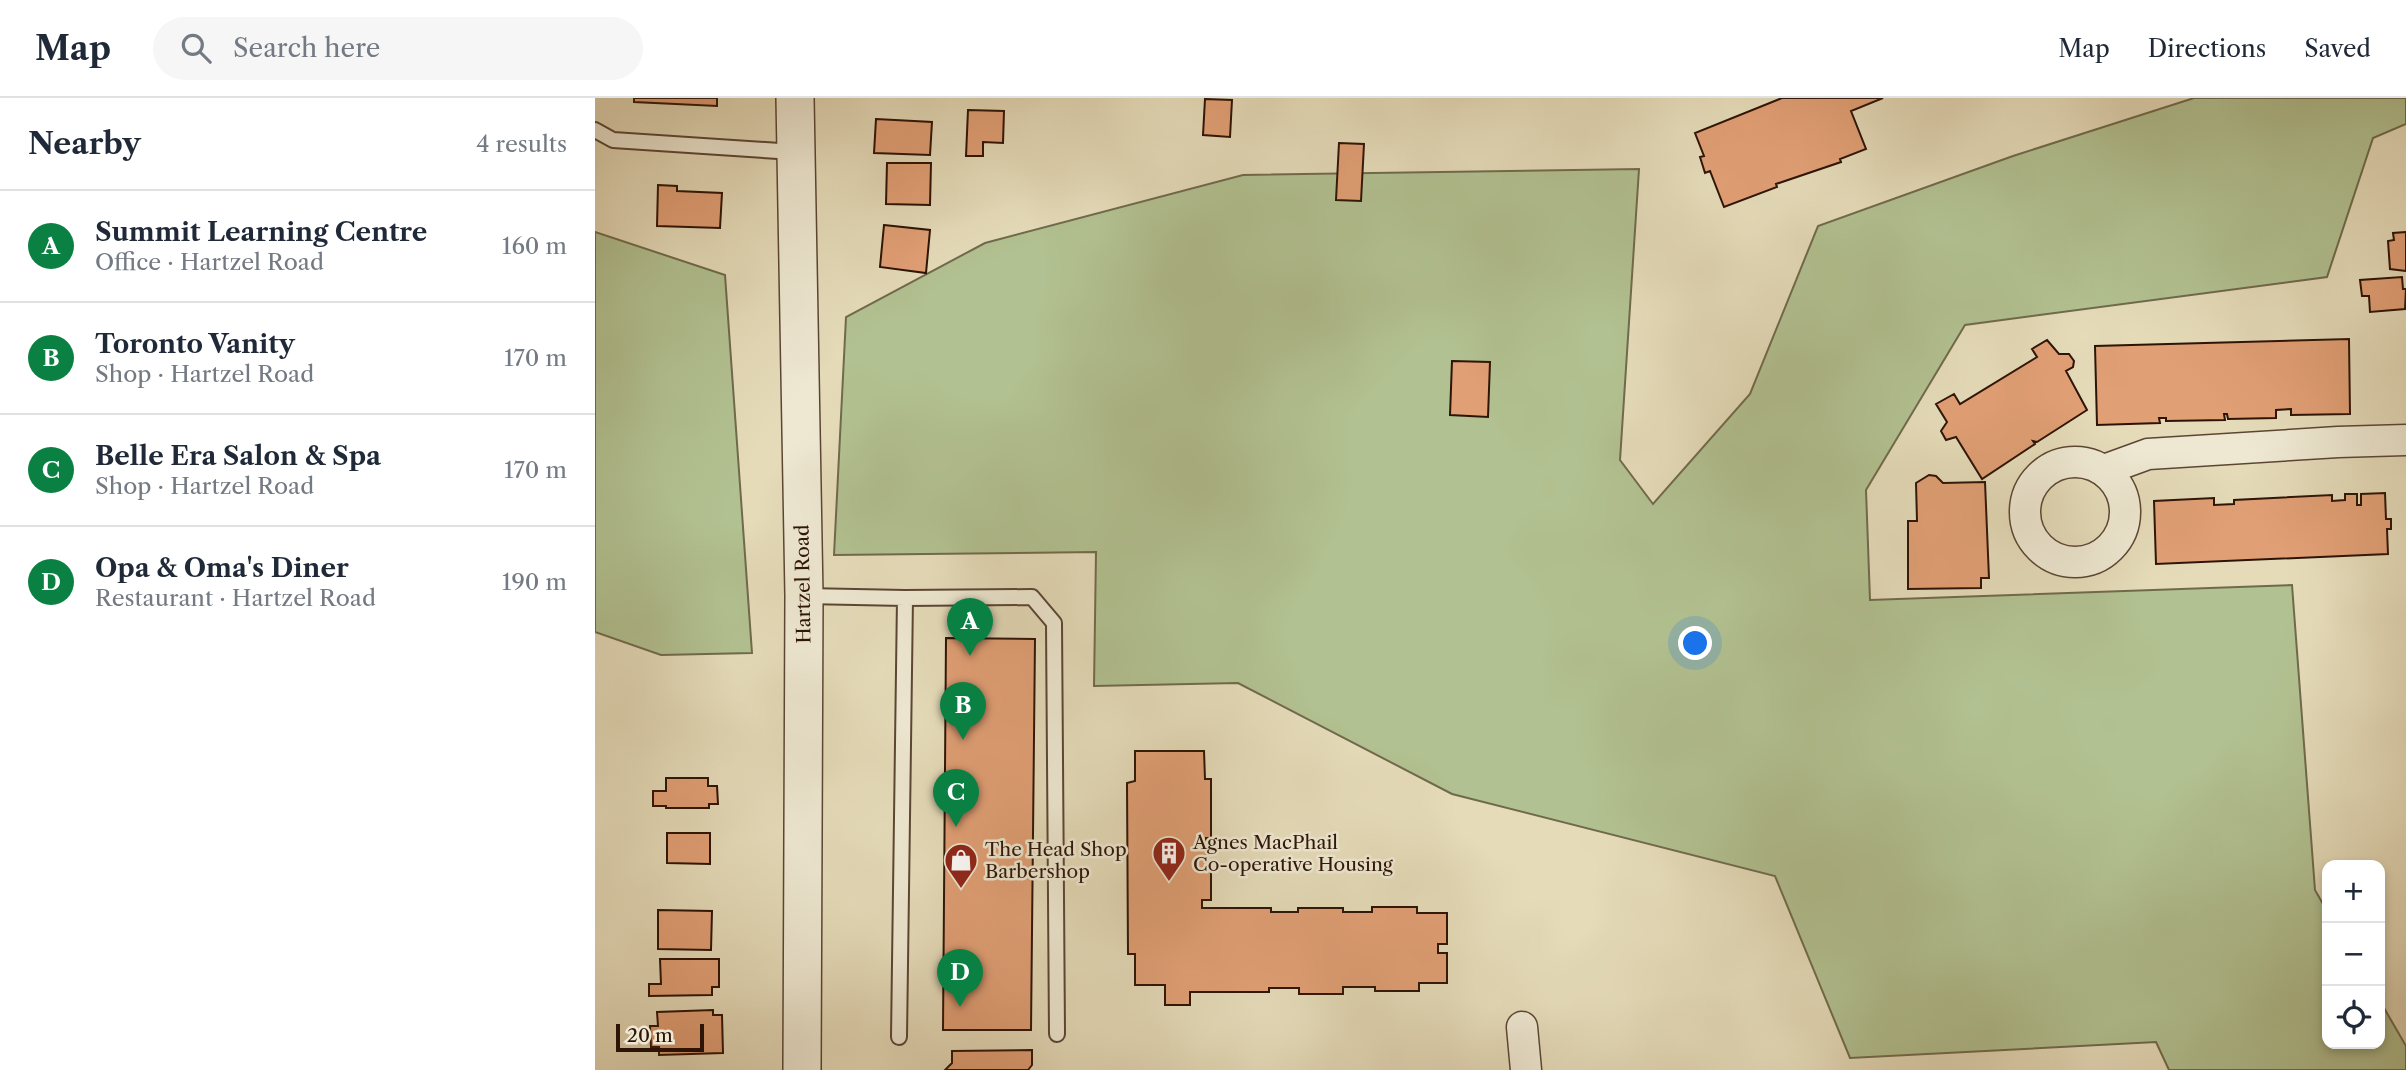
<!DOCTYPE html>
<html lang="en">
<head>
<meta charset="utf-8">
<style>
	:root { --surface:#fff; --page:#f6f6f7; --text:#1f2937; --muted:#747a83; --line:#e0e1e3; --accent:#0b8043 }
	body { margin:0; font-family:"Libre Caslon Text",serif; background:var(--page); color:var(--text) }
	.controls { position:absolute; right:21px; bottom:21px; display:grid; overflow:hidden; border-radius:14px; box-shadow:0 4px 10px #0003 }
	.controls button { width:63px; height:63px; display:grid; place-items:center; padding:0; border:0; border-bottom:2px solid var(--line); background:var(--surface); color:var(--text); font:35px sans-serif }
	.scale { position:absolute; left:21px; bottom:18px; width:88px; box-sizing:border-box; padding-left:7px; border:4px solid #2d1407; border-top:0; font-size:19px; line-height:24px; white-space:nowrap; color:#2d1407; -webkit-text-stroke:5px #eee8d2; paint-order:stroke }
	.you { position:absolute; left:1101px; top:546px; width:24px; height:24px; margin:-18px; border:5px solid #fff; border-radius:50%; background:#1a73e8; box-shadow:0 0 0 10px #1a73e833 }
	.badge { display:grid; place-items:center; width:46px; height:46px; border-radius:50%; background:var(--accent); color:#fff; font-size:23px; font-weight:700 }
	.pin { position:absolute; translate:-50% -58px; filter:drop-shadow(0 2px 4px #0008) }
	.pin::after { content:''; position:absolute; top:37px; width:24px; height:21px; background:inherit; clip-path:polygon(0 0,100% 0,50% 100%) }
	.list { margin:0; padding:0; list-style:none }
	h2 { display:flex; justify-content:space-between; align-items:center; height:91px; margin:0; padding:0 28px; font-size:30px }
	h2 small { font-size:23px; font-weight:400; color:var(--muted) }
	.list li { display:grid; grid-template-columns:46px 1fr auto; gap:21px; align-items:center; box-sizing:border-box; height:112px; padding:0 28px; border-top:2px solid var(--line) }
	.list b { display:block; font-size:26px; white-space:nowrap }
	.list p { margin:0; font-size:23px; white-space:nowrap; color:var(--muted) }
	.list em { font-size:23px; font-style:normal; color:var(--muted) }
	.icon { flex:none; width:38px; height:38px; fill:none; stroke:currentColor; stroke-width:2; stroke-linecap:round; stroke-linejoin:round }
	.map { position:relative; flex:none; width:1811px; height:972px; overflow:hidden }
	header { display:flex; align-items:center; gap:42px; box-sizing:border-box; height:98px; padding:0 35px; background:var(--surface); border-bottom:2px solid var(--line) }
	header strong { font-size:33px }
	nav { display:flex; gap:38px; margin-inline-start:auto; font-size:24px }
	.search { width:490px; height:63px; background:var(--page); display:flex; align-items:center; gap:18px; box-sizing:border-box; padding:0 24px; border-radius:38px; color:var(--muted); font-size:26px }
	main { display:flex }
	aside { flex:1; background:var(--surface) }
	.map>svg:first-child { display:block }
	.green { fill:#b2c191; stroke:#706a4c; stroke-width:2 }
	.building { fill:#e19f75; stroke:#2d1407; stroke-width:2 }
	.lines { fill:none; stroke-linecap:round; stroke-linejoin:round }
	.service-casing { stroke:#5b4634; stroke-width:18 }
	.minor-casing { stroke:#5b4634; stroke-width:33 }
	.tertiary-casing { stroke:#5b4634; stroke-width:40 }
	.service { stroke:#eee8d2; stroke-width:14 }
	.minor { stroke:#eee8d2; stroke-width:30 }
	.tertiary { stroke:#eee8d2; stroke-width:37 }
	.labels { text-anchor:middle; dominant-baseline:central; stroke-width:5; stroke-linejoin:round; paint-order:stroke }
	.street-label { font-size:19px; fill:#2d1407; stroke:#eee8d2 }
	.poi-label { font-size:19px; fill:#2d1407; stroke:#eee8d2; text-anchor:start }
</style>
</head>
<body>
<header>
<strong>Map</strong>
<div class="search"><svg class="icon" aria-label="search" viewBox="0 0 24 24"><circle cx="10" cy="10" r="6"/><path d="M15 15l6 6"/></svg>Search here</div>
<nav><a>Map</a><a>Directions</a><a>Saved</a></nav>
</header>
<main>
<aside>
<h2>Nearby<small>4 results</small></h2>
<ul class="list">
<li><span class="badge">A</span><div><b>Summit Learning Centre</b><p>Office · Hartzel Road</p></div><em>160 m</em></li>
<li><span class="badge">B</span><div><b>Toronto Vanity</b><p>Shop · Hartzel Road</p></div><em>170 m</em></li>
<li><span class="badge">C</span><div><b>Belle Era Salon &amp; Spa</b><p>Shop · Hartzel Road</p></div><em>170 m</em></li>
<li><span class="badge">D</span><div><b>Opa &amp; Oma's Diner</b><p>Restaurant · Hartzel Road</p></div><em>190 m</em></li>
</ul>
</aside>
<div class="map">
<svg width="1811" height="972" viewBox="0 0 1811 972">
	<rect width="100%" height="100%" fill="#e5dbb9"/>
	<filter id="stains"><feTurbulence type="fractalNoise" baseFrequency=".00286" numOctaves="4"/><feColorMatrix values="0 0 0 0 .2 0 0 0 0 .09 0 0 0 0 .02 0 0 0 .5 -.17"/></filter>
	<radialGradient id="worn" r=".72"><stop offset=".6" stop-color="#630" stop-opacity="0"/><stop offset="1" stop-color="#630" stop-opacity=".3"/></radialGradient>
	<path class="green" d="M 1599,0 L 1811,0 L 1811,26 L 1778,40 L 1732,179 L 1370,227 L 1271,392 L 1275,502 L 1697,487 L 1720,792 L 1732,813 L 1732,946 L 1785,946 L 1785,903 L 1811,948 L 1811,972 L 1574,972 L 1561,944 L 1255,960 L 1180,778 L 857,696 L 643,585 L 499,588 L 501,454 L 239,457 L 251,219 L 390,145 L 648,77 L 1044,71 L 1025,362 L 1058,406 L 1155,296 L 1223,128 L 1418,58 Z
		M 0,134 L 130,177 L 157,555 L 66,557 L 0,534 Z"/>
	<path class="building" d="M 39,0 L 122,0 L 122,8 L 39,4 Z
		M 1187,0 L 1288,0 L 1256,13 L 1271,51 L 1245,61 L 1246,64 L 1181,86 L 1182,89 L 1129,109 L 1115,73 L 1110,75 L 1105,59 L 1109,58 L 1100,35 Z
		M 610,1 L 637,2 L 635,39 L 608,37 Z
		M 373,12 L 409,13 L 408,45 L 388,44 L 388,58 L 371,58 Z
		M 281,21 L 337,24 L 335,57 L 279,55 Z
		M 744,45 L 769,46 L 766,103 L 741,102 Z
		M 292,65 L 336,65 L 335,107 L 291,106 Z
		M 63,87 L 82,88 L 82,93 L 127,95 L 125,130 L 62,128 Z
		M 289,127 L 335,132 L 331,175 L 285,169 Z
		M 1811,134 L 1811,173 L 1795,171 L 1793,143 L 1799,142 L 1798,135 Z
		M 1807,179 L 1808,191 L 1811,191 L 1810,211 L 1775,214 L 1774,198 L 1767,198 L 1765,182 Z
		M 1754,241 L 1755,316 L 1696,317 L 1696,311 L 1681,312 L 1681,320 L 1633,321 L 1632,316 L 1629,316 L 1630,322 L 1571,323 L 1571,320 L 1564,320 L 1565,325 L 1502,327 L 1500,248 Z
		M 1452,242 L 1464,256 L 1474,256 L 1479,263 L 1478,269 L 1471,273 L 1492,312 L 1442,344 L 1438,343 L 1440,346 L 1387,381 L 1361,339 L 1351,342 L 1346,333 L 1352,324 L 1341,306 L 1359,296 L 1365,306 L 1442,259 L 1437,251 Z
		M 857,263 L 895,264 L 893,319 L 855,317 Z
		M 1334,377 L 1341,378 L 1348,385 L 1390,384 L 1394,480 L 1386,480 L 1386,490 L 1313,491 L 1313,423 L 1322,423 L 1321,385 Z
		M 1790,395 L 1791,421 L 1796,421 L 1796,431 L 1792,431 L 1793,456 L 1561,466 L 1559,403 L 1619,400 L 1619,407 L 1639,406 L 1639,402 L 1737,397 L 1737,403 L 1750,402 L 1750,396 L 1762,396 L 1762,407 L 1766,407 L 1766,396 Z
		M 351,540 L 440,541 L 436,932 L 348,932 Z
		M 540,653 L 609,653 L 610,681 L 616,681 L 616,740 L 611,740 L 611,769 L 616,769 L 616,802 L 607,802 L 607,810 L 676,810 L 676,814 L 703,814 L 703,810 L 748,810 L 748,814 L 777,814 L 777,809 L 822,809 L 822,815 L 852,815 L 852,846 L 843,846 L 843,855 L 852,855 L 852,885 L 824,885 L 824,893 L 780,893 L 780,889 L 748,889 L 748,896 L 704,896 L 704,890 L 674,890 L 674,894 L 595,894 L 595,907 L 570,907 L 570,887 L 540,887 L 540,856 L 533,856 L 532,685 L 540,683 Z
		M 71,680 L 113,680 L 113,688 L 122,688 L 123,706 L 114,706 L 114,710 L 71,710 L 71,708 L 58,708 L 58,693 L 71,693 Z
		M 72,735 L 115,735 L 115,766 L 72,765 Z
		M 63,812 L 117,813 L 116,852 L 63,851 Z
		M 65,861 L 124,861 L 124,889 L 117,889 L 117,897 L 54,898 L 54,886 L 66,886 Z
		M 118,912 L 118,917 L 127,917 L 128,955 L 64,957 L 64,949 L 56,949 L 55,928 L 63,928 L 62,914 Z
		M 437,952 L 437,967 L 433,972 L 350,972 L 357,965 L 357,953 Z"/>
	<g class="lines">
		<defs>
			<path id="service" d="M 0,32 L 18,42 L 199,54
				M 210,498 L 310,500
				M 304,939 L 310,500 L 437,499 L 459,525 L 462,936"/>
			<path id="minor" d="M1430 414a50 50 0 1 1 100 0a50 50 0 1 1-100 0Z
				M 1509,372 L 1553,356 L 1743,344 L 1811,342
				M 927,929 L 931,972"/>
			<path id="tertiary" d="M 200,0 L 209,498 L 207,972"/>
		</defs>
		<use href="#service" class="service-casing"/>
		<use href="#minor" class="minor-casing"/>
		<use href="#tertiary" class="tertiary-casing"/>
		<use href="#service" class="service"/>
		<use href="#minor" class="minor"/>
		<use href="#tertiary" class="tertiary"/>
	</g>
	<defs>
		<symbol id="building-pin" viewBox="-11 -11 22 30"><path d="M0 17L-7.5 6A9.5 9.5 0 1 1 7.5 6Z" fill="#8f2418" stroke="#eee8d2"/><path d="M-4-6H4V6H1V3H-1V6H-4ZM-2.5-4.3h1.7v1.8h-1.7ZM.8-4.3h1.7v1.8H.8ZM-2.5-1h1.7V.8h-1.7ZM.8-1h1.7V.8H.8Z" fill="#fff"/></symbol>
		<symbol id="shop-pin" viewBox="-11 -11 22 30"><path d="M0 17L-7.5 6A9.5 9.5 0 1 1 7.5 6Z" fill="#8f2418" stroke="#eee8d2"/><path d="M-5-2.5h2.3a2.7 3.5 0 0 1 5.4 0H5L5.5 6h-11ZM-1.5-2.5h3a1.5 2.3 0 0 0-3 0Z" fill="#fff"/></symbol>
	</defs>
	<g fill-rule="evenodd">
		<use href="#building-pin" x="555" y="736" width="38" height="52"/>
		<use href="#shop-pin" x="347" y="743" width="38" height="52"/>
	</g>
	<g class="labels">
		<g class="street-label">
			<text transform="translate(208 486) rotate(-91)">Hartzel Road</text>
		</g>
		<g class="poi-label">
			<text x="598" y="744">Agnes MacPhail<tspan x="598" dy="22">Co-operative Housing</tspan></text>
			<text x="390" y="751">The Head Shop<tspan x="390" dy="22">Barbershop</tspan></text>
		</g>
	</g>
	<rect width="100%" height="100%" filter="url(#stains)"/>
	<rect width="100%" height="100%" fill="url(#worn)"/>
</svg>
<div class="controls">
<button>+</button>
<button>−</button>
<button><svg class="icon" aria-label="locate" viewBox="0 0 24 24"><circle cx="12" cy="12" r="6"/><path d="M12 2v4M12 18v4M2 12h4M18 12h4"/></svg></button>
</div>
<div class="scale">20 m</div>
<div class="you"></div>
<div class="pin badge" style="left:375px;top:558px">A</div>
<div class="pin badge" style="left:368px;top:642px">B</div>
<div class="pin badge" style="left:361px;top:729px">C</div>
<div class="pin badge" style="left:365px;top:909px">D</div>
</div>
</main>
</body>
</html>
